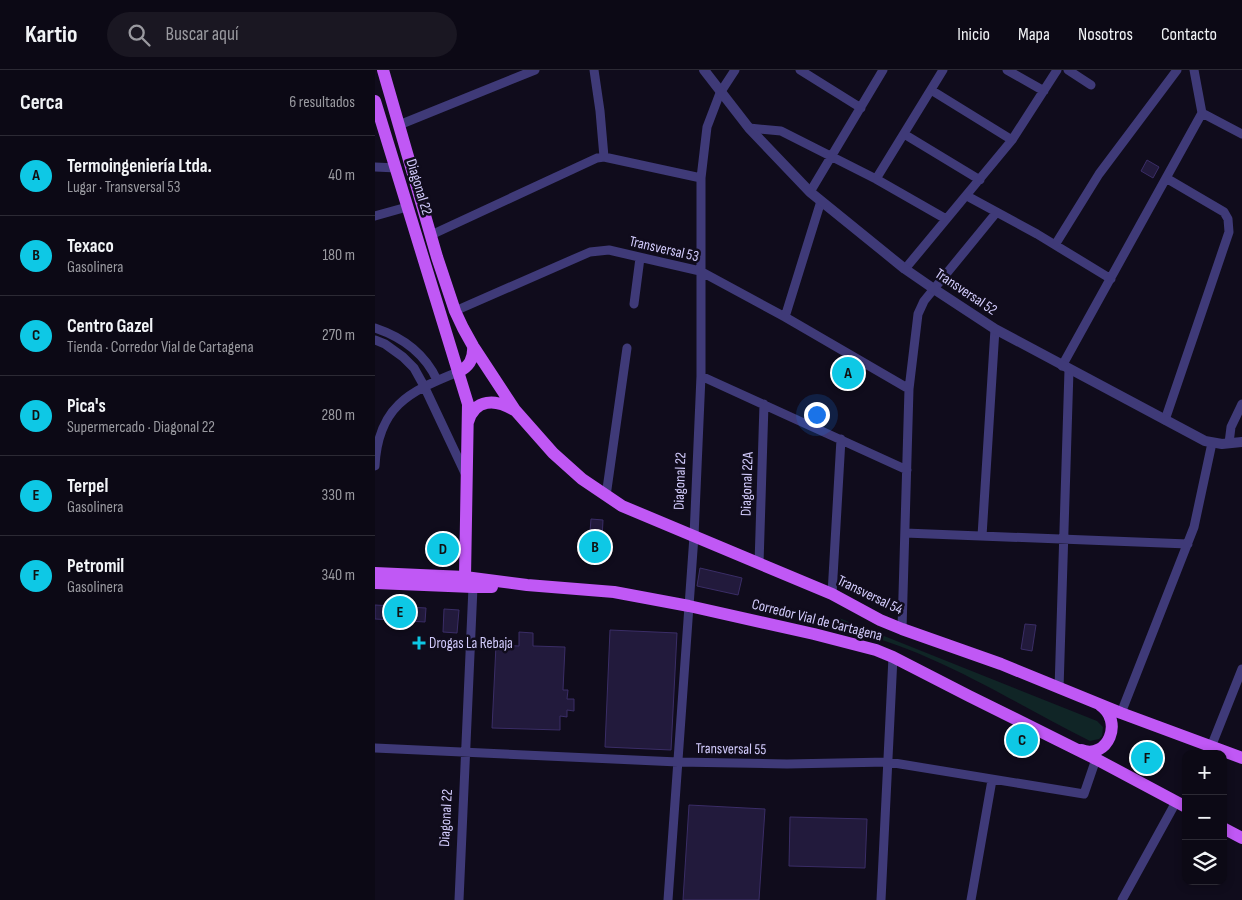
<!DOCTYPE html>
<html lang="es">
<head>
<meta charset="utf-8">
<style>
	:root { --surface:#0c0915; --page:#1a1722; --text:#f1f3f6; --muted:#9a9aa0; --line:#2c2a34; --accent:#0ec8e5 }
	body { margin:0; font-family:"Sofia Sans Condensed",sans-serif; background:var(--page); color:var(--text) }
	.controls { position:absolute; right:15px; bottom:15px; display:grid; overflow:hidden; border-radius:10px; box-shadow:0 2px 8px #0003 }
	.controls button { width:45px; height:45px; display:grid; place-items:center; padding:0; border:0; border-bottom:1px solid var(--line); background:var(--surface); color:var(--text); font:25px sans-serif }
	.you { position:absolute; left:441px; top:344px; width:18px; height:18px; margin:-12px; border:4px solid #fff; border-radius:50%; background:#1a73e8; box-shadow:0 0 0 8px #1a73e833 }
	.badge { display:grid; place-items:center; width:32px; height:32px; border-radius:50%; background:var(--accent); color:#111; font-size:16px; font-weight:700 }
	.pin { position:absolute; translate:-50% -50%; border:2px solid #fff; box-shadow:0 1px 5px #0006 }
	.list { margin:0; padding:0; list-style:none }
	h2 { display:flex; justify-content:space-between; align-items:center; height:65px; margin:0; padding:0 20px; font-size:21px }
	h2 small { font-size:16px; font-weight:400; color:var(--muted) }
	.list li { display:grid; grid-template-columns:32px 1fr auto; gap:15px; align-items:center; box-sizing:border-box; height:80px; padding:0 20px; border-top:1px solid var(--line) }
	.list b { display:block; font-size:19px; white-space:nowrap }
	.list p { margin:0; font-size:16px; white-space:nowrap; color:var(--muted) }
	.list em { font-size:16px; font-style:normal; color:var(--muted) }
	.icon { flex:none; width:28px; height:28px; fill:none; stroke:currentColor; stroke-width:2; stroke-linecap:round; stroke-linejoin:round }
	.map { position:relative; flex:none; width:867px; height:830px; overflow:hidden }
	header { display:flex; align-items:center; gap:30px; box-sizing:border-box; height:70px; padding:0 25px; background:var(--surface); border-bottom:1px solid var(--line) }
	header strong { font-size:24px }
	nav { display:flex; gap:28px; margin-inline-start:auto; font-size:18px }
	.search { width:350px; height:45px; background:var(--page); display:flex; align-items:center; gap:12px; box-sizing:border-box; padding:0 18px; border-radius:28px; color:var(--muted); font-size:19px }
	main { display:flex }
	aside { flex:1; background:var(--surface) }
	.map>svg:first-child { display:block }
	.green { fill:#102526 }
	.building { fill:#221a3c; stroke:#3a2d66 }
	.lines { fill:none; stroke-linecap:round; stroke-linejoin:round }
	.minor { stroke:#3f3a78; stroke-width:9 }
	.tertiary { stroke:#3f3a78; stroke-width:10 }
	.primary { stroke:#c058f5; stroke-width:12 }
	.poi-dot { fill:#0ec8e5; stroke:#100c1c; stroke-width:2 }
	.labels { text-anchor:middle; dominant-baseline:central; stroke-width:5; stroke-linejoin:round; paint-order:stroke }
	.street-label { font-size:15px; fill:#d2cbfc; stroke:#100c1c }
	.poi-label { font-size:15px; fill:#d2cbfc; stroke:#100c1c; text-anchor:start }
</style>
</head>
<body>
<header>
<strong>Kartio</strong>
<div class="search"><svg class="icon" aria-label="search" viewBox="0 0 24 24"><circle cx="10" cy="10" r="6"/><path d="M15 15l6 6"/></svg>Buscar aquí</div>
<nav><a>Inicio</a><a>Mapa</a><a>Nosotros</a><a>Contacto</a></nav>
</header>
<main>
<aside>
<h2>Cerca<small>6 resultados</small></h2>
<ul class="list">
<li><span class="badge">A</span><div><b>Termoingeniería Ltda.</b><p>Lugar · Transversal 53</p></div><em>40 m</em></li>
<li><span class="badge">B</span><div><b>Texaco</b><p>Gasolinera</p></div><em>180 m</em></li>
<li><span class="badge">C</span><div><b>Centro Gazel</b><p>Tienda · Corredor Vial de Cartagena</p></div><em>270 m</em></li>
<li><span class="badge">D</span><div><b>Pica's</b><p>Supermercado · Diagonal 22</p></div><em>280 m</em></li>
<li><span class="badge">E</span><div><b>Terpel</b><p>Gasolinera</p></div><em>330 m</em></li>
<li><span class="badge">F</span><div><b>Petromil</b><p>Gasolinera</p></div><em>340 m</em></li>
</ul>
</aside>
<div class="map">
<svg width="867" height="830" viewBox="0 0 867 830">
	<rect width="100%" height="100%" fill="#100c1c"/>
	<path class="green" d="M 464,548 L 722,651 L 728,657 L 727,666 L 724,669 L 715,671 C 633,630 553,576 462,558 Z"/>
	<path class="building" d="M 772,90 L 784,97 L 778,108 L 766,101 Z
		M 469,290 L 486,299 L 477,317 L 459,308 Z
		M 216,449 L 228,450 L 226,488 L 213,487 Z
		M 59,465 L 78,465 L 76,494 L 58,493 Z
		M 325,498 L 367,508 L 363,525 L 322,516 Z
		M 0,535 L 51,538 L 50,552 L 0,549 Z
		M 69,539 L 84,540 L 82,563 L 68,562 Z
		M 650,554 L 661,555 L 657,581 L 646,579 Z
		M 235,560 L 302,563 L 296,680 L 230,677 Z
		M 144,562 L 158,563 L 158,576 L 190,577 L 188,620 L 193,620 L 192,629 L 199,629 L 199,641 L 192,640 L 192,647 L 185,646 L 185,660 L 117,658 L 121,575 L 144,576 Z
		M 765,674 L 787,687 L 779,701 L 756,688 Z
		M 314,735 L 390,739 L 384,830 L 308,830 Z
		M 415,747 L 492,749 L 490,798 L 414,796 Z"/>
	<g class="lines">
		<path class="minor" d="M 219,0 L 225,41 L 229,87
			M 425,0 L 486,38
			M 632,0 L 669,21
			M 693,0 L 716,15
			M 556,20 L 637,70
			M 827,43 L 867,64
			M 24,55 L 160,0
			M 374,58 L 406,61 L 501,109 L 571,149
			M 529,64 L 605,110
			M 0,97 L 22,98
			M 501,109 L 568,0
			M 435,122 L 508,0
			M 592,126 L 662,164 L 736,209
			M 0,146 L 32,137
			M 56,165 L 222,88 L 229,87 L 326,108
			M 680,175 L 724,104 L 802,0
			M 530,199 L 637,70 L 682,0
			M 259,234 L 265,188
			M 80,241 L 215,182 L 234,180 L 325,201 L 410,247 L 534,319
			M 410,247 L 446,131
			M 0,258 C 27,267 50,284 62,310
			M 0,270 L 10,274 L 28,287 L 39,298 L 49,316 L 90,403
			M 687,296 L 827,43 L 819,0
			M 326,306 L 532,400
			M 790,350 L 854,162 L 853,149 L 849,142 L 791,108
			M 854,373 L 856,357 L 867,334
			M 0,396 C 3,337 33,322 83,302
			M 231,426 L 252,278
			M 530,463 L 813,474
			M 607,466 L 620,259
			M 384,494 L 389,334
			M 457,524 L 466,369
			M 527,559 L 534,319 L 543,244 L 549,231 L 621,143
			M 684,619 L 694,300
			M 746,643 L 819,457 L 837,373
			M 836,677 L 867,599
			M 0,678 L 303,692 L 412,694 L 513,692 L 709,724 L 721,689
			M 84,830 L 98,517
			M 293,830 L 319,466 L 326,306 L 326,108 L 332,57 L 345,23 L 360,0
			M 506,830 L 518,587
			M 596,830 L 617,710
			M 747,830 L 801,732"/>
		<path class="tertiary" d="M 329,0 L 374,58 L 435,122 L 530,199 L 559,219 L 620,259 L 830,371 L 847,374 L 867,372"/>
		<path class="primary" d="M 8,0 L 62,187 L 80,241 L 88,258 L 98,276 L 140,340 L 178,383 L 207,409 L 247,436 L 457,524 L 505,550 L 527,559 L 626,594 L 746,643 L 867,688
			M 0,31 L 93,334 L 90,507
			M 83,302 C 94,297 99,289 98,276
			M 93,352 C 100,328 121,329 139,340
			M 0,503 L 90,507 L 152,515 L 239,522 L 314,536 L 439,564 L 501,580 L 518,587 L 594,626 L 721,689 L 811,737
			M 0,513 L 98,517 L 117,517
			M 706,680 C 733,690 749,651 725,635
			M 848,758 L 867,768"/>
	</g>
	<path class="poi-dot" d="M41.5 565.5h5v5h5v5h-5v5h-5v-5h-5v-5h5z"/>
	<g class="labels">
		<g class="street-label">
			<text transform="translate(44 117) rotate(73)">Diagonal 22</text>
			<text transform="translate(289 179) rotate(13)">Transversal 53</text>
			<text transform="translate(591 222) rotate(34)">Transversal 52</text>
			<text transform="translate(305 411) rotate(-88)">Diagonal 22</text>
			<text transform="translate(372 414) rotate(-88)">Diagonal 22A</text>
			<text transform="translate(495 525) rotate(26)">Transversal 54</text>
			<text transform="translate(442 550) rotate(14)">Corredor Vial de Cartagena</text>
			<text transform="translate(356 679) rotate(1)">Transversal 55</text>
			<text transform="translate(71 748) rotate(-87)">Diagonal 22</text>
		</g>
		<g class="poi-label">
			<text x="54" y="573">Drogas La Rebaja</text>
		</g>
	</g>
</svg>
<div class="controls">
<button>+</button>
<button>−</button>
<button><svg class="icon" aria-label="layers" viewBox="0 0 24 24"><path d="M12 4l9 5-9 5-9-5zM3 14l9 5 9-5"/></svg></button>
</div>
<div class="you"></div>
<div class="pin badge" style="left:473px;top:303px">A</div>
<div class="pin badge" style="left:220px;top:477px">B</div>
<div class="pin badge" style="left:647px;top:670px">C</div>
<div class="pin badge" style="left:68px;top:479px">D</div>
<div class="pin badge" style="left:25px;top:542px">E</div>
<div class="pin badge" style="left:772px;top:688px">F</div>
</div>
</main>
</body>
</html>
